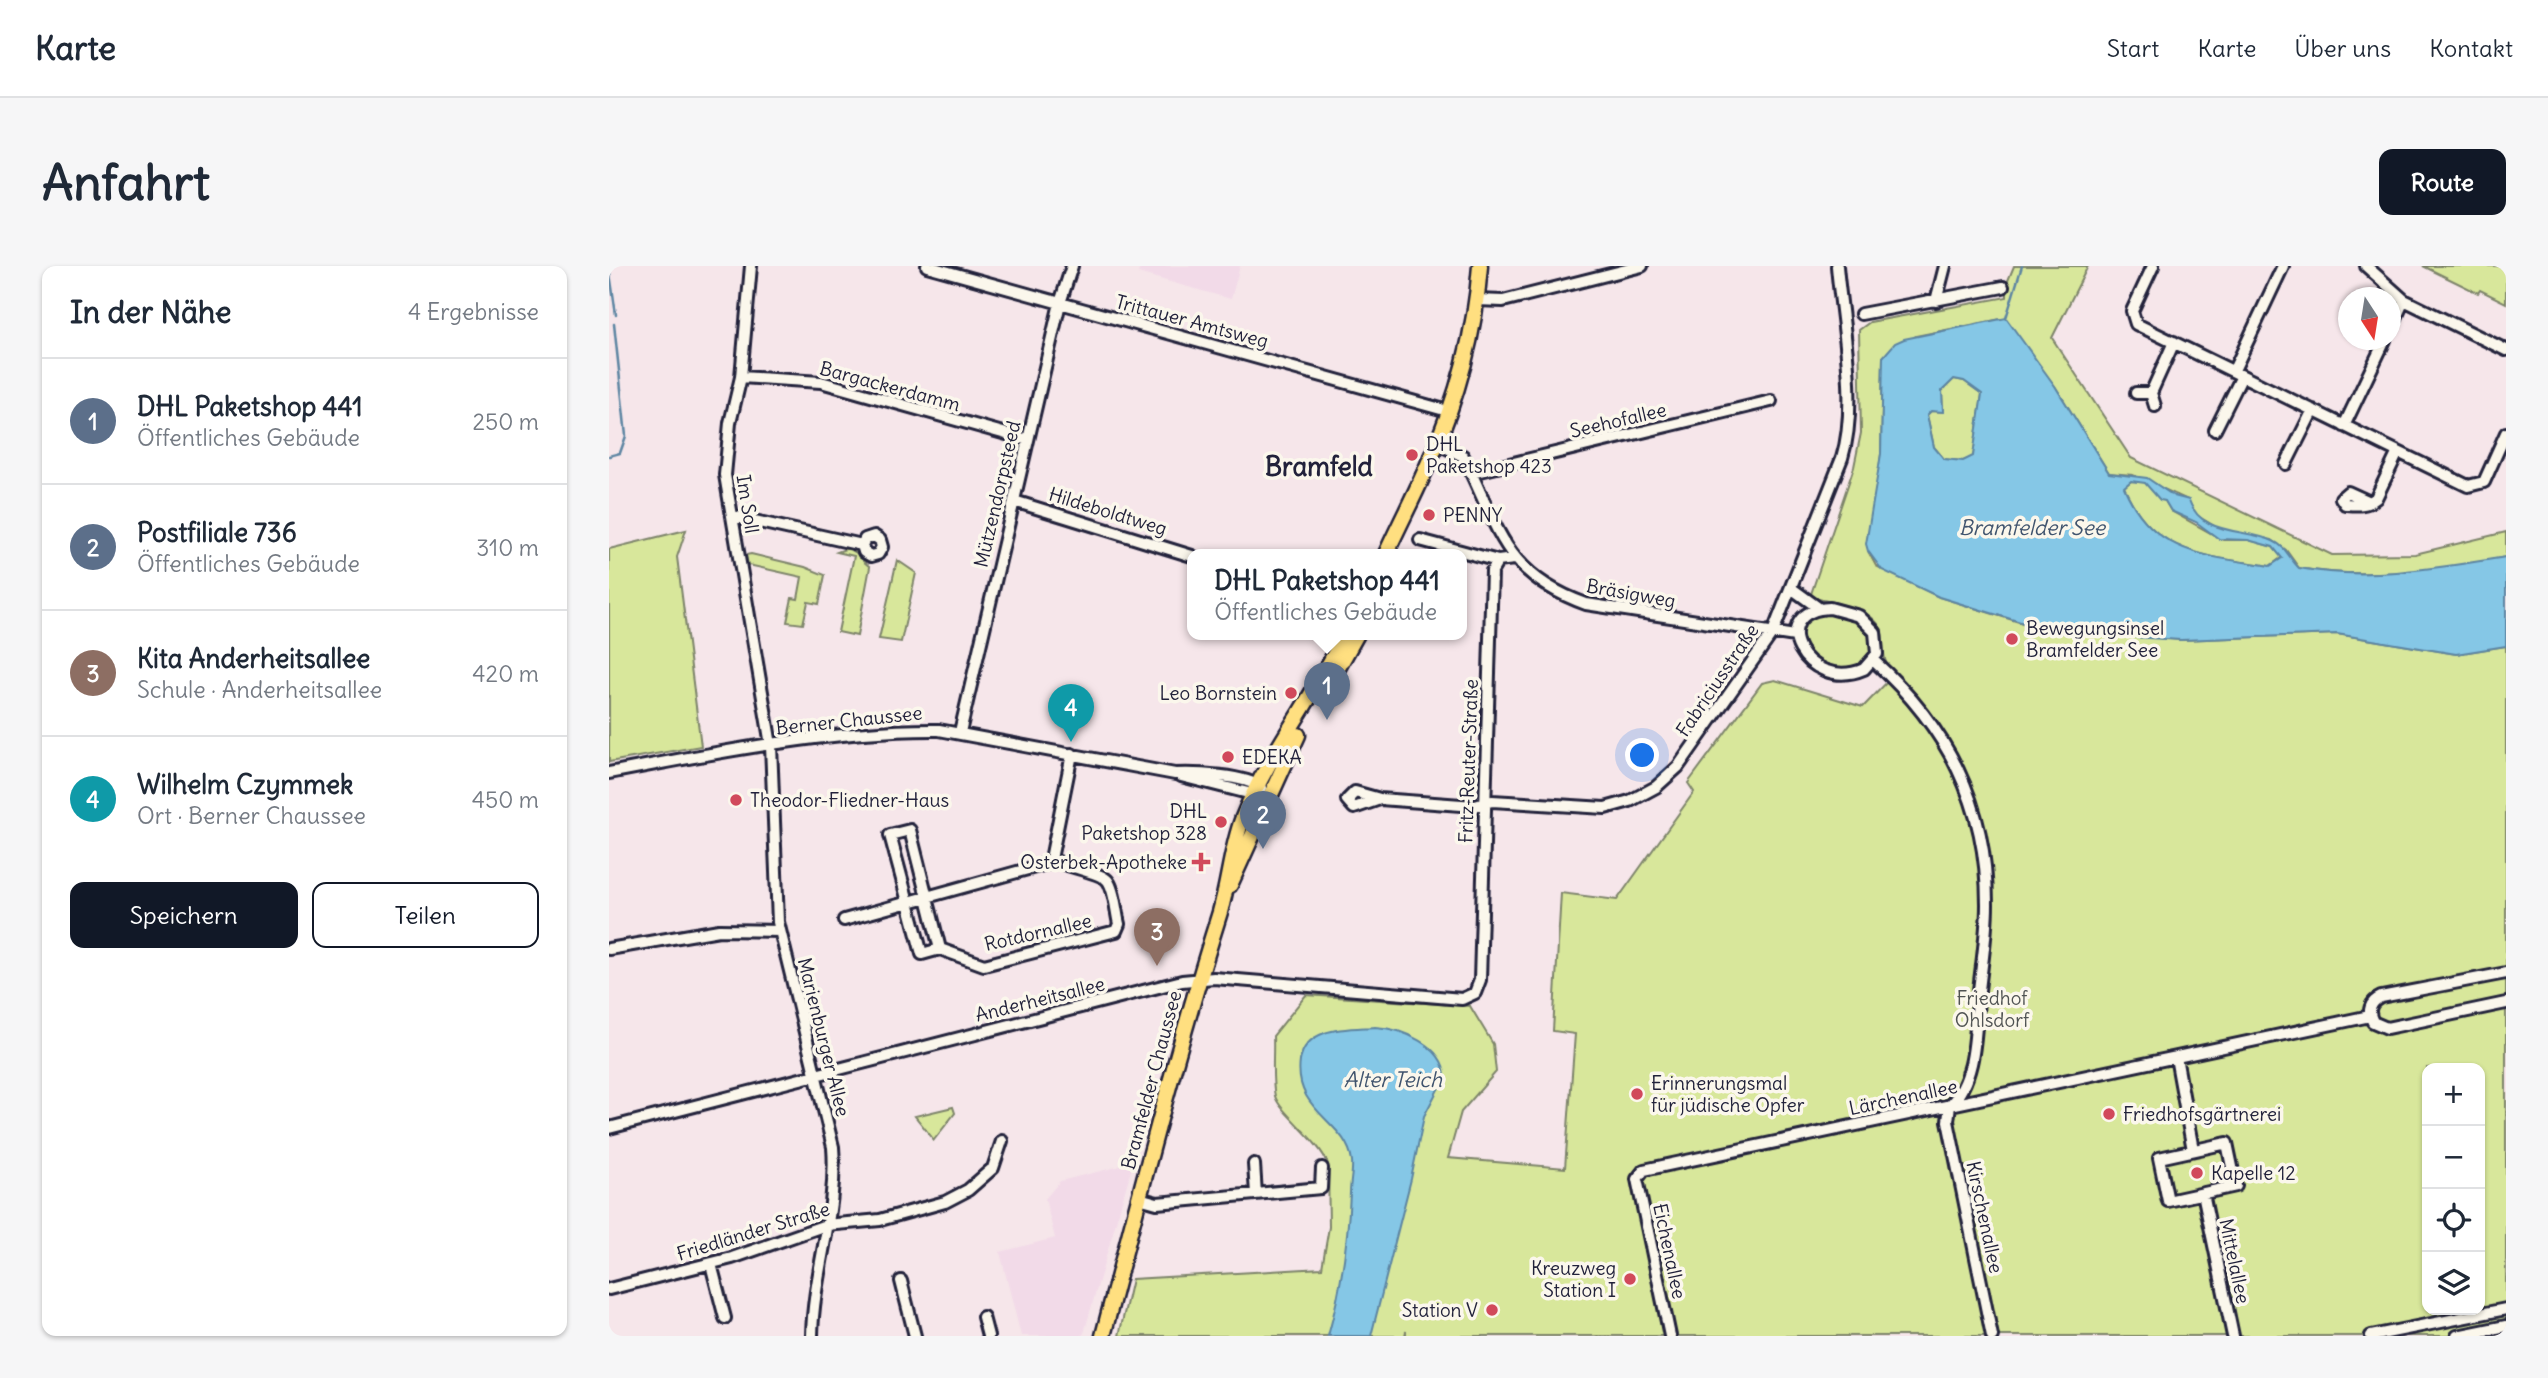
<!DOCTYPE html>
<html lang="de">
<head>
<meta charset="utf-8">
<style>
	:root { --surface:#fff; --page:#f6f6f7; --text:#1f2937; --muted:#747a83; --line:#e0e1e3; --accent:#111827 }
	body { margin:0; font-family:Delius,sans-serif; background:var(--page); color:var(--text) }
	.controls { position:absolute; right:21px; bottom:21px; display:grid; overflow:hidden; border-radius:14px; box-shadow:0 2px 5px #0004 }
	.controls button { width:63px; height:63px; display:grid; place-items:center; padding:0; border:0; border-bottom:2px solid var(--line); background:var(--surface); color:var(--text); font:35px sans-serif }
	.compass { position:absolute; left:1729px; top:21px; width:63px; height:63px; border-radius:50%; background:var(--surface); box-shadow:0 2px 5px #0004; rotate:168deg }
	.you { position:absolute; left:1034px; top:490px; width:24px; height:24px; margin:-18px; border:5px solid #fff; border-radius:50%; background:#1a73e8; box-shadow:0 0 0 10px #1a73e833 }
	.badge { display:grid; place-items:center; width:46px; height:46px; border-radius:50%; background:var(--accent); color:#fff; font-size:23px; font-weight:700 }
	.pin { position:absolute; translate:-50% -58px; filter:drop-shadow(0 2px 4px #0008) }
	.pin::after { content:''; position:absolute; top:37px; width:24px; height:21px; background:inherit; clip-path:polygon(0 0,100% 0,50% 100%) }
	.popup { position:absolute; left:578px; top:283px; width:280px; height:91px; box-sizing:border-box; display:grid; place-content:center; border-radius:14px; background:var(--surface); filter:drop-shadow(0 2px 5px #0005); font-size:23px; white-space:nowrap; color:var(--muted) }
	.popup b { font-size:26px; color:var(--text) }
	.popup::after { content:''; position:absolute; left:50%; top:100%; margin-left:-14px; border:14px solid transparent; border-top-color:var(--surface) }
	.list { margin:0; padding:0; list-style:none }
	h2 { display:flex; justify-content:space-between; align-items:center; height:91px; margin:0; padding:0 28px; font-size:30px }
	h2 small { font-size:23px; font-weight:400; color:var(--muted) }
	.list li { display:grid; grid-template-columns:46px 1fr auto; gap:21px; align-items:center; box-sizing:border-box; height:126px; padding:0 28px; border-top:2px solid var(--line) }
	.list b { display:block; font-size:26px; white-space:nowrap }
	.list p { margin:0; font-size:23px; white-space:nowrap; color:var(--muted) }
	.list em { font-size:23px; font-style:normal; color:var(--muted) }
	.actions { display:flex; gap:14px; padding:21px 28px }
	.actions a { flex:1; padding:16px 0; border:2px solid var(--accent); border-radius:14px; text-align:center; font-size:24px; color:var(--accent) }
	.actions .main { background:var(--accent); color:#fff }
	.icon { flex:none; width:38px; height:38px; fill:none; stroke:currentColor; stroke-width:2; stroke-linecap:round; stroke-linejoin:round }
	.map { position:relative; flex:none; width:1897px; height:1070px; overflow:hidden; border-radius:14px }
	header { display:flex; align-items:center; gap:42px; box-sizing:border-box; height:98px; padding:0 35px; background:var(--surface); border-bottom:2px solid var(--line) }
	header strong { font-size:33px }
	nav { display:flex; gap:38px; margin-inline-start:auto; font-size:24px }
	.intro { display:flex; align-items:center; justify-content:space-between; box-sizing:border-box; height:168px; padding:0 42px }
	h1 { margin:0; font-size:49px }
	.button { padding:18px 32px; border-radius:14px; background:var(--accent); color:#fff; font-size:24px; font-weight:700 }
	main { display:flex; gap:42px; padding:0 42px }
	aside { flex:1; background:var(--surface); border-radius:14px; box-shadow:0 2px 5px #0004 }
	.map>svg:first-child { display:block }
	.built { fill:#f2dae8 }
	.green { fill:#d8e79b; stroke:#7d846b; stroke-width:2; fill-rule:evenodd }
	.water { fill:#85c7e6; stroke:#5d85a2; stroke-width:2; fill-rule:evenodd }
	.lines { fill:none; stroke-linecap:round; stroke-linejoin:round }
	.stream { stroke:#5d85a2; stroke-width:2.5 }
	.minor-casing { stroke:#22223b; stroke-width:16 }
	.major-casing { stroke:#22223b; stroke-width:19 }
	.minor { stroke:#fbf7ec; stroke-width:10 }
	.major { stroke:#ffdf80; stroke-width:14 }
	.poi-dot { fill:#d1495b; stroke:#fbf7ec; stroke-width:2.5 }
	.labels { text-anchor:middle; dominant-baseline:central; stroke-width:7; stroke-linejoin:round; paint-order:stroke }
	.street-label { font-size:19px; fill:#22223b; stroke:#fbf7ec }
	.poi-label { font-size:19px; fill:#22223b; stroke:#fbf7ec; text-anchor:start }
	.park-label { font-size:19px; fill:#505353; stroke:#fbf7ec }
	.water-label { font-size:21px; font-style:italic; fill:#40546e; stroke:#fbf7ec }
	.district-label { font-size:26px; font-weight:bold; fill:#22223b; stroke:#fbf7ec }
</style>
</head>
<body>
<header>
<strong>Karte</strong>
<nav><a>Start</a><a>Karte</a><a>Über uns</a><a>Kontakt</a></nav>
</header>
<div class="intro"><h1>Anfahrt</h1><a class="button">Route</a></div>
<main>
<aside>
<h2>In der Nähe<small>4 Ergebnisse</small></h2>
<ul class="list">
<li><span class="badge" style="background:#5c6f8a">1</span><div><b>DHL Paketshop 441</b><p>Öffentliches Gebäude</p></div><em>250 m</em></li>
<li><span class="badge" style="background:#5c6f8a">2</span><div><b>Postfiliale 736</b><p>Öffentliches Gebäude</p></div><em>310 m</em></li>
<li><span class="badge" style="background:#8d6e63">3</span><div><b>Kita Anderheitsallee</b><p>Schule · Anderheitsallee</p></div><em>420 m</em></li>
<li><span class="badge" style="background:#0f9aa8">4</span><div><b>Wilhelm Czymmek</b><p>Ort · Berner Chaussee</p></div><em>450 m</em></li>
</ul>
<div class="actions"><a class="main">Speichern</a><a>Teilen</a></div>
</aside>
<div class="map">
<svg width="1897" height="1070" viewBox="0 0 1897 1070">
	<rect width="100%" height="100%" fill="#f6e6ea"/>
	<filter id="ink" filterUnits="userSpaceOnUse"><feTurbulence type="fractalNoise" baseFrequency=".0143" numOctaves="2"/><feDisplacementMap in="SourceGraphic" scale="14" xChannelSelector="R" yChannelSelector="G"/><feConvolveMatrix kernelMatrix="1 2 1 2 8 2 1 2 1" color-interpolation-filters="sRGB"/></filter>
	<g filter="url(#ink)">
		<path class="built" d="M 532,0 L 631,0 L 622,33 L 529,7 Z
			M 524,897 L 475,1067 L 472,1070 L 412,1070 L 391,986 L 446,972 L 436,933 L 451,915 Z"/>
		<path class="green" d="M 1405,0 L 1479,0 L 1443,72 L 1522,192 L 1723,289 L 1806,288 L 1897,266 L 1897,291 C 1831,304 1757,314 1690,302 L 1677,284 L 1663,274 L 1614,265 L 1587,249 L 1579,234 L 1524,209 L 1500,207 L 1446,120 L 1391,53 L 1307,70 L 1274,91 L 1272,188 L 1259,285 L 1267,300 L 1330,331 L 1426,361 L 1572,374 L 1728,368 L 1847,388 L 1897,380 L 1897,1070 L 797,1070 L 797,1065 L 796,1070 L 510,1070 L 523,1013 L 713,1002 L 720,961 L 719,898 C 710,874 670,846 666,830 C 662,812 665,788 664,770 L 697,729 L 861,740 L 884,778 L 887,806 L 852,846 L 839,892 L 956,902 L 966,768 L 944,765 L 952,627 L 1008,634 L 1085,526 L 1079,517 L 1153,417 L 1166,414 L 1254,441 L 1285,409 C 1274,396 1275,389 1274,373 C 1273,341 1224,337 1201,331 L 1245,201 L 1252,167 L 1250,64 L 1261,56 L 1398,31 L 1398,17 ZM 1818,802 L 1871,802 L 1871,1044 L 1818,1044 Z
			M 1814,0 L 1897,0 L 1897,37 L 1871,24 L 1869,27 Z
			M 1345,113 L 1355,115 L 1373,128 L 1364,191 L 1354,195 L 1335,193 L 1325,181 L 1318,149 L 1322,145 L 1334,146 L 1333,125 Z
			M 1522,215 L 1536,216 L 1556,235 L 1562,245 L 1614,274 L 1640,274 L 1664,281 L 1673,291 L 1661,300 C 1597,290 1544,289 1515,221 Z
			M 77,264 L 68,291 L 92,480 L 0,496 L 0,283 Z
			M 239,282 L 254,291 L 254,295 L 261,301 L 248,370 L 229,366 L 245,290 L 228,286 Z
			M 142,288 L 196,301 L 216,309 L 210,338 L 199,336 L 194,358 L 178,356 L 183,332 L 189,333 L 193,311 L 139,299 L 137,289 Z
			M 288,294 L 307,307 L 292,376 L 270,373 Z
			M 1223,347 C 1231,349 1244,350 1251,355 C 1268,366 1266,385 1253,398 C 1240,404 1209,402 1198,389 C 1194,384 1193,374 1191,367 C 1199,351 1205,349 1223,347 Z
			M 344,841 L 346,847 L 325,874 L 306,850 Z"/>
		<path class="water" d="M 1397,52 L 1446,120 L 1500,207 L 1538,212 L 1565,230 L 1580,234 C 1592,270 1635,262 1664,275 C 1678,281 1680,293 1690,302 C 1758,315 1829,302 1897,291 L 1897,380 L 1847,388 L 1728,368 L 1572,374 L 1457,367 L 1438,364 L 1330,331 L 1273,304 L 1259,285 L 1257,278 L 1272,188 L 1274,91 L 1286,77 L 1295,73 ZM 1345,113 L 1355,115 L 1373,128 L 1364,190 L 1354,195 L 1335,193 L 1325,181 L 1318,149 L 1322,145 L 1334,146 L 1333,125 ZM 1522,215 L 1536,217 L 1551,234 L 1556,235 L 1562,245 L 1587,256 L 1610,273 L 1639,274 L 1664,281 L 1673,292 L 1661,300 C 1597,290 1544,289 1515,221 Z
			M 766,761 C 792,762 835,780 836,810 L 815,850 L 802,913 L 762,1070 L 719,1070 C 732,1024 739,975 741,927 C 741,917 744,906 743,895 C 738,855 684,846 691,795 C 696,760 739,763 766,761 Z"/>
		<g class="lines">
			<path class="stream" d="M 0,0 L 7,49
				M 1397,52 L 1413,0
				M 0,190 L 11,187 L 17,170 L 5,58"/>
			<defs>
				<path id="minor" d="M 142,0 L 132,111 L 121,157 L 116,209 L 162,479 L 169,656 L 224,881 C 229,944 204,1007 203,1070
					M 318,0 L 839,145
					M 1544,0 L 1523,45 L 1527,58 L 1859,220 L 1875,216 L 1897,167
					M 1757,0 L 1795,34 L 1897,84
					M 868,34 L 894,35 L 1033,0
					M 1327,35 L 1336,0
					M 1252,48 L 1394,21
					M 1782,63 L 1795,34
					M 1625,104 L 1674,0
					M 132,111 L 212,116 L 419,174
					M 1527,127 L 1542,127 L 1565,76
					M 1542,127 L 1546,140
					M 1735,160 L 1776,74
					M 1606,164 L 1633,110
					M 828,177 L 854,190 C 890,261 893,308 977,338 L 1186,370
					M 1677,198 L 1704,144
					M 863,207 L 1162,135
					M 405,235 L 583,290
					M 1761,236 L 1739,226 L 1732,232 L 1736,238 C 1748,239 1757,240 1767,232 L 1789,186
					M 123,250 L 253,279 L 255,286 L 262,290 L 269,288 L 273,281 L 271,274 L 265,270 L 256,273 L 253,279
					M 811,274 L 889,295
					M 1182,322 L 1211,343
					M 1221,342 L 1250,350 L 1266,366 L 1268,388 L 1255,403 C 1197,428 1154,345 1221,342 Z
					M 1265,395 C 1338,461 1378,538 1378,638 C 1378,670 1372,702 1369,734 C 1366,768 1367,814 1341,839
					M 351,466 L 451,37 L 463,0
					M 0,507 C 103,487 226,463 330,464 L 566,508 C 585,507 638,509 652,522
					M 572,510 L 651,530
					M 746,526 L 771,533 L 745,542 L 738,534 Z
					M 771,533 L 866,540 L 883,535 L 996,542 L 1021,535 L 1047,521 L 1069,501 L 1164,366 L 1233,192 C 1250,137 1233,58 1228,0
					M 301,564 L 331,683 L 313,688 L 281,569 Z
					M 235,654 L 437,598 L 442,593 L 463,488
					M 0,683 L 110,664 L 171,665
					M 331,683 L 375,699 L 507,665 L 510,658 C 507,646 506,625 499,615 C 494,607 455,600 442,593
					M 1897,707 L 1772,731 C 1761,736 1758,745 1764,756 L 1778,762 L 1897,737
					M 1567,791 L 1584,884
					M 1341,839 L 1339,855 L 1383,1070
					M 0,862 L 573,715 L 605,712 L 853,733 L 866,727 L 871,714 L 883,305 L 889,295 L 905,293
					M 1618,877 L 1627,920 L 1559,935 L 1550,892 Z
					M 645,898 L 647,928
					M 1594,927 L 1624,1070
					M 530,932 L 548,937 L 712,922 L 713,902
					M 102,998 L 116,1052
					M 292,1015 L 306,1070
					M 0,1023 L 123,992 L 217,959 L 271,954 L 336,936 L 359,924 L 384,902 L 393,875
					M 374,1051 L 379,1070
					M 1061,1070 L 1028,913 L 1035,904 L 1761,750
					M 1762,1070 L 1897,1043
					M 1848,1070 L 1897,1060"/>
				<path id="major" d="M 777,288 C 791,257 807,227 820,196 C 848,134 866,67 871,0
					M 716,425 L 748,368
					M 621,619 L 689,469
					M 494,1070 C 531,928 567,786 611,646 C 620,615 622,584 633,554 C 659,487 705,432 736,368"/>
			</defs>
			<use href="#minor" class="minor-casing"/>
			<use href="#major" class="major-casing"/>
			<use href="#minor" class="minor"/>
			<use href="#major" class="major"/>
		</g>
	</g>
	<g class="poi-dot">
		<circle cx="803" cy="189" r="7"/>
		<circle cx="820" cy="249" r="7"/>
		<circle cx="1403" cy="373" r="7"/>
		<circle cx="682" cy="427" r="7"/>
		<circle cx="619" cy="491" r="7"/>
		<circle cx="127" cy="534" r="7"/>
		<circle cx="612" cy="556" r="7"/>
		<path d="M588.5 585.5h7v7h7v7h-7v7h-7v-7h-7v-7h7z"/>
		<circle cx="1028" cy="828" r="7"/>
		<circle cx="1500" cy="848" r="7"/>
		<circle cx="1588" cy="907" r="7"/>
		<circle cx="1021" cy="1013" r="7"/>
		<circle cx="883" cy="1044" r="7"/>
	</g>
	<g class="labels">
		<g class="street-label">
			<text transform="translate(583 55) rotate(15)">Trittauer Amtsweg</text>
			<text transform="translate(281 120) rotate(15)">Bargackerdamm</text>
			<text transform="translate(1009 154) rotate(-13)">Seehofallee</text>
			<text transform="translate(388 228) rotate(-77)">Mützendorpsteed</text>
			<text transform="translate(139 238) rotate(81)">Im Soll</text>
			<text transform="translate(499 245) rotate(17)">Hildeboldtweg</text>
			<text transform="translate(1022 327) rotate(10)">Bräsigweg</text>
			<text transform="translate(1108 414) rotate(-56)">Fabriciusstraße</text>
			<text transform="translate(240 454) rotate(-6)">Berner Chaussee</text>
			<text transform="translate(859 495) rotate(-88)">Fritz-Reuter-Straße</text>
			<text transform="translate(429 666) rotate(-13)">Rotdornallee</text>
			<text transform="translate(431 733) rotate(-14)">Anderheitsallee</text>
			<text transform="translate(215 771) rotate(76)">Marienburger Allee</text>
			<text transform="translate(542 814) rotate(-75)">Bramfelder Chaussee</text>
			<text transform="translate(1294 831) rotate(-12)">Lärchenallee</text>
			<text transform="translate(1376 951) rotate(78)">Kirschenallee</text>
			<text transform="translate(144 965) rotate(-17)">Friedländer Straße</text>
			<text transform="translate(1061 985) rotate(78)">Eichenallee</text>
			<text transform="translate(1626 995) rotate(78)">Mittelallee</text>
		</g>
		<g class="poi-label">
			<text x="817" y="178">DHL<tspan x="817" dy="22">Paketshop 423</tspan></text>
			<text x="834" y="249">PENNY</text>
			<text x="1417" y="362">Bewegungsinsel<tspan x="1417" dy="22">Bramfelder See</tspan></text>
			<text x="668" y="427" text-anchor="end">Leo Bornstein</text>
			<text x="633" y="491">EDEKA</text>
			<text x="141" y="534">Theodor-Fliedner-Haus</text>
			<text x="598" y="545" text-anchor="end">DHL<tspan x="598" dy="22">Paketshop 328</tspan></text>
			<text x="578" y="596" text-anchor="end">Osterbek-Apotheke</text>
			<text x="1042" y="817">Erinnerungsmal<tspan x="1042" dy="22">für jüdische Opfer</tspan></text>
			<text x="1514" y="848">Friedhofsgärtnerei</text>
			<text x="1602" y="907">Kapelle 12</text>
			<text x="1007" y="1002" text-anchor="end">Kreuzweg<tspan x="1007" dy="22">Station I</tspan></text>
			<text x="869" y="1044" text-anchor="end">Station V</text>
		</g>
		<g class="park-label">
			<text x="1383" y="732">Friedhof<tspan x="1383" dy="22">Ohlsdorf</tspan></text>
		</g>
		<g class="water-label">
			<text x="1423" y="261">Bramfelder See</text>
			<text x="784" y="813">Alter Teich</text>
		</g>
		<g class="district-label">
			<text x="710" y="200">Bramfeld</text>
		</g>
	</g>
</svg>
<div class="controls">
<button>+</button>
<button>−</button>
<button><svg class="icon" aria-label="locate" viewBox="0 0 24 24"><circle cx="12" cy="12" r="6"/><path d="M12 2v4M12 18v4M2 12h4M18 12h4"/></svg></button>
<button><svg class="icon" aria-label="layers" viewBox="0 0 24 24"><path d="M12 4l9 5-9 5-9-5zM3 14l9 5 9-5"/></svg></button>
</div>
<svg class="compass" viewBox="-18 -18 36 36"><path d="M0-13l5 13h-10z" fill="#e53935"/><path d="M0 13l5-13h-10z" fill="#747a83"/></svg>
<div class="you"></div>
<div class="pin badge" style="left:718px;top:454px;background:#5c6f8a">1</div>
<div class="popup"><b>DHL Paketshop 441</b>Öffentliches Gebäude</div>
<div class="pin badge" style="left:654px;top:583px;background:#5c6f8a">2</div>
<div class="pin badge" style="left:548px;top:700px;background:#8d6e63">3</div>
<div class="pin badge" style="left:462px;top:476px;background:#0f9aa8">4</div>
</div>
</main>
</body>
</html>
